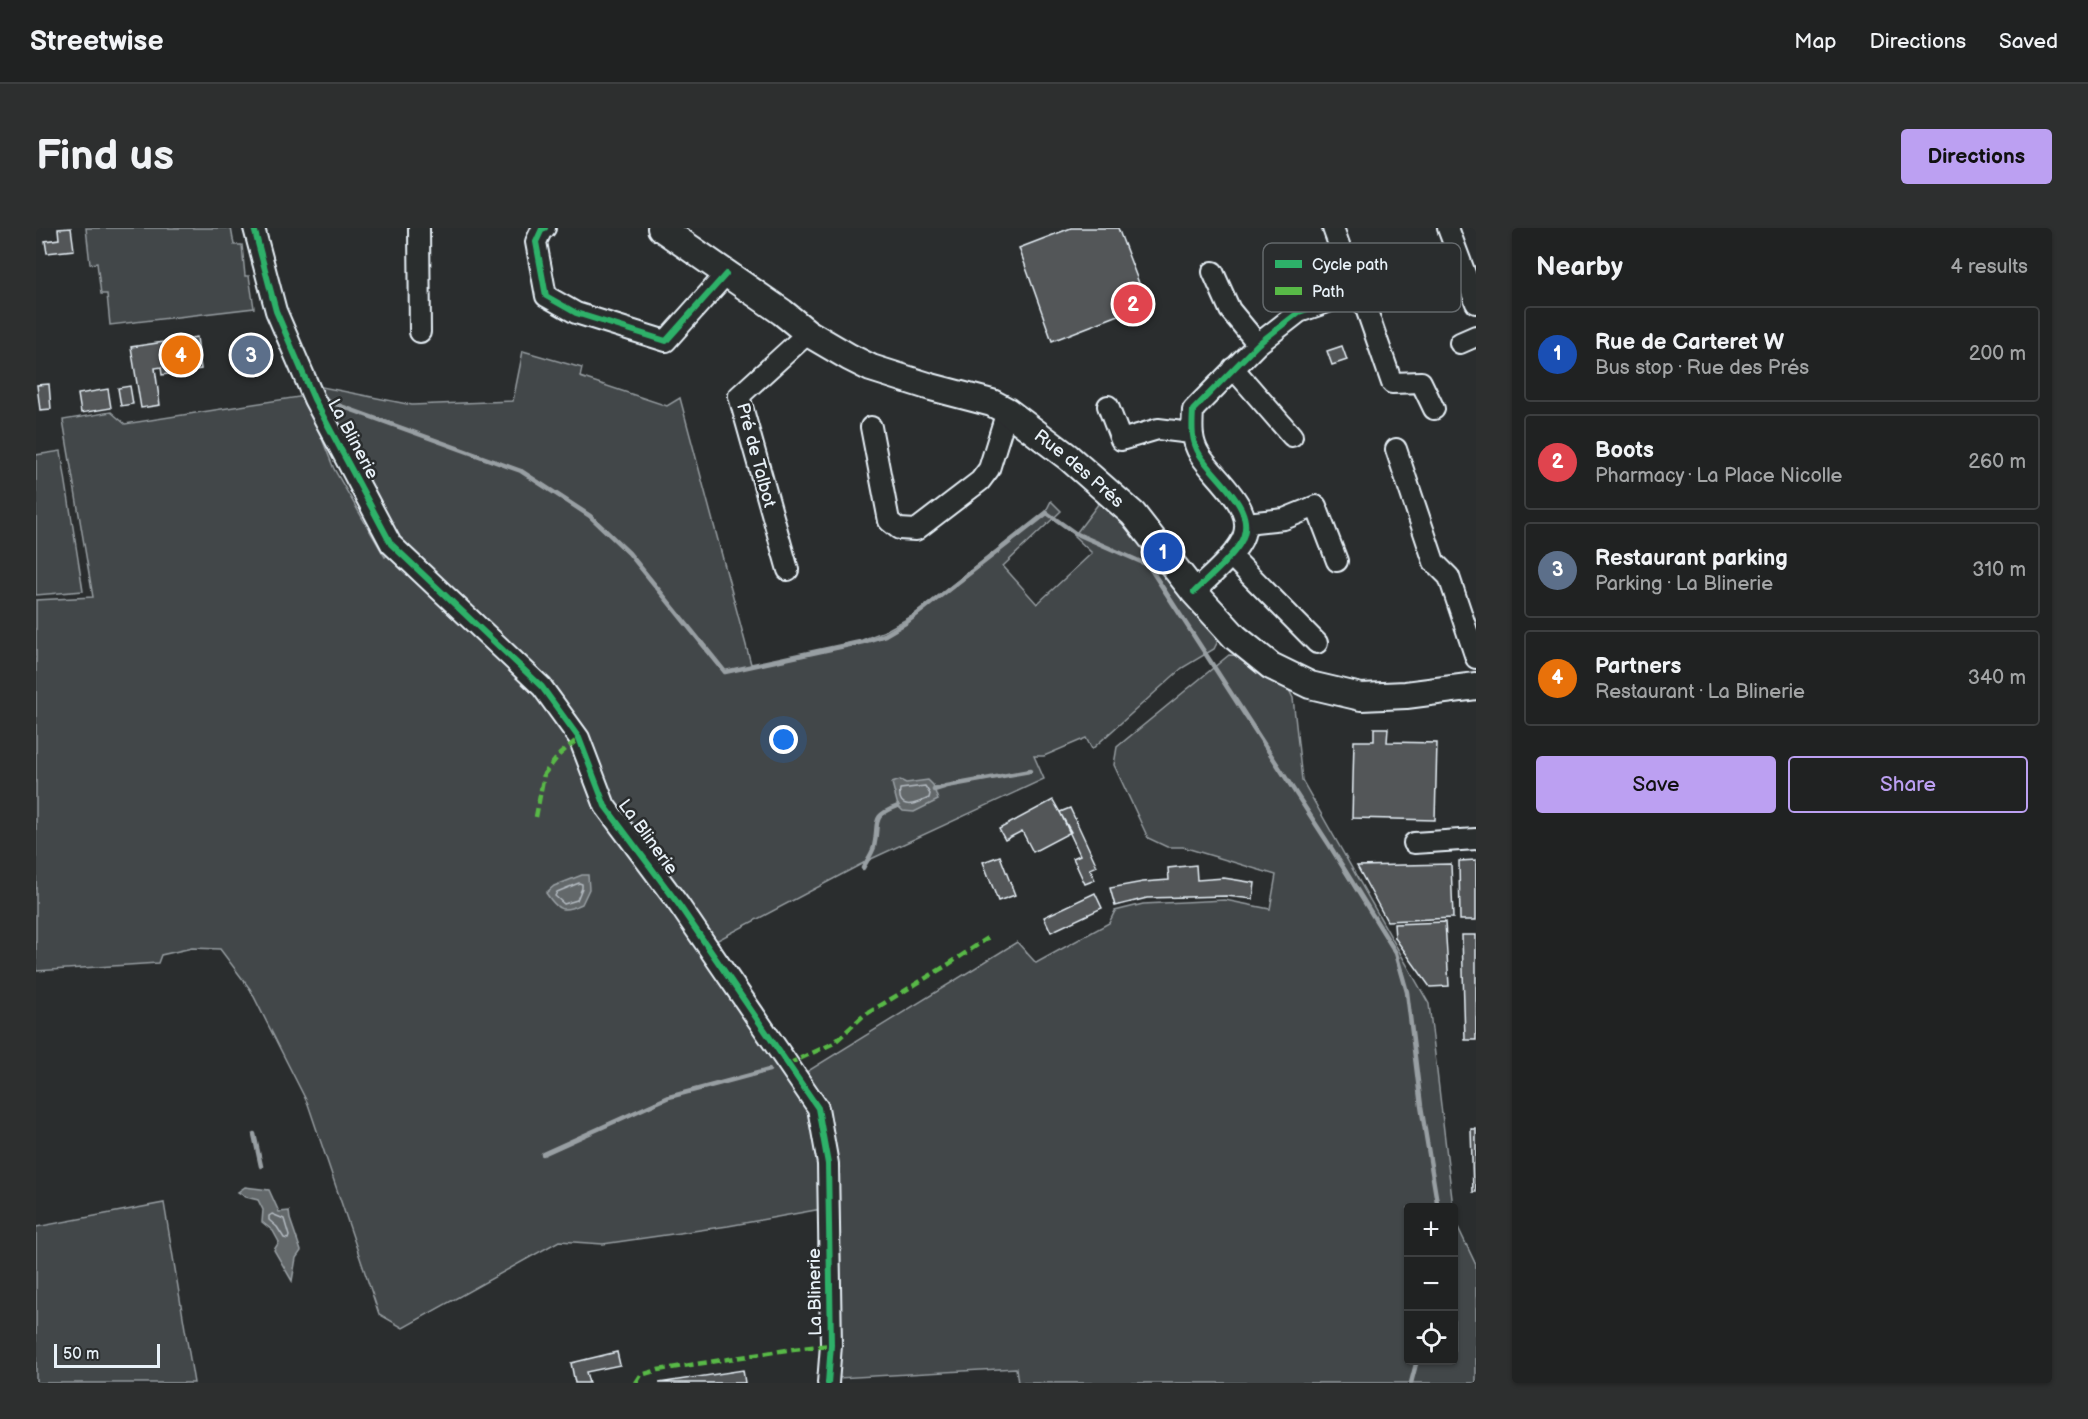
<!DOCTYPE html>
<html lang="en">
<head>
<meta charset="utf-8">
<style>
	:root { --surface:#202222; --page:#2d2f2f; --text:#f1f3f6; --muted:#a2a4a5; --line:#3d3f40; --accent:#bca0f2 }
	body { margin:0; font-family:"Balsamiq Sans",sans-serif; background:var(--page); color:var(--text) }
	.controls { position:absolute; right:18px; bottom:18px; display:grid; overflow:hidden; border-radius:6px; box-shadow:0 2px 4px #0004 }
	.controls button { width:54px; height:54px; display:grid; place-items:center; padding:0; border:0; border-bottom:2px solid var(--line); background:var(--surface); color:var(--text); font:30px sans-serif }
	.scale { position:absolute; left:18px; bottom:15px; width:106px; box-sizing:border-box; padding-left:6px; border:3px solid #e8f1f8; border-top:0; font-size:16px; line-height:21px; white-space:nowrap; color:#e8f1f8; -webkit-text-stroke:4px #2a2d2e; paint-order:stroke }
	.you { position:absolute; left:748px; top:512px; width:21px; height:21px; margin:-15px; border:4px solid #fff; border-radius:50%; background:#1a73e8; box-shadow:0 0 0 9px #1a73e833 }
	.badge { display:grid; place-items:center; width:39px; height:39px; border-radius:50%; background:var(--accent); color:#fff; font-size:20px; font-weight:700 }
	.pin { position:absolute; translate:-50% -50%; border:3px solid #fff; box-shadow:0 2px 6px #0006 }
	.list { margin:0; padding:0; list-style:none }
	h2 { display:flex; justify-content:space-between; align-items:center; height:78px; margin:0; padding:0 24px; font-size:26px }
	h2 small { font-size:20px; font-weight:400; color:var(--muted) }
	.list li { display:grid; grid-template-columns:39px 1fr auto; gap:18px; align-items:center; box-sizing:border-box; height:96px; margin:0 12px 12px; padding:0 12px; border:2px solid var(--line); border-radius:6px }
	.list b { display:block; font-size:22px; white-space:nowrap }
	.list p { margin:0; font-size:20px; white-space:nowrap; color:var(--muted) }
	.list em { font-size:20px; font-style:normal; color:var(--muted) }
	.actions { display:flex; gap:12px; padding:18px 24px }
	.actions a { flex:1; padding:14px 0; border:2px solid var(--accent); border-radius:6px; text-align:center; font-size:21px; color:var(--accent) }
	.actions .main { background:var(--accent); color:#111 }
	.icon { flex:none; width:33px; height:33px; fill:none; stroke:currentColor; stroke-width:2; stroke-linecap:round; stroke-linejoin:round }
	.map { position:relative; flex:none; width:1440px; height:1155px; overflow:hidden; border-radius:6px }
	header { display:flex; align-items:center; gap:36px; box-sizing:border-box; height:84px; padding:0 30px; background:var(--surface); border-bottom:2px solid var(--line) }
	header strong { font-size:28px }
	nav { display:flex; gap:33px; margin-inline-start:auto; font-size:21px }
	.intro { display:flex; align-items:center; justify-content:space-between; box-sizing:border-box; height:144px; padding:0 36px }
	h1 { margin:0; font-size:42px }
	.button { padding:15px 27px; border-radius:6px; background:var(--accent); color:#111; font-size:21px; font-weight:700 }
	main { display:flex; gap:36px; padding:0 36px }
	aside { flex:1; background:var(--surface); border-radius:6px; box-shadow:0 2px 4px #0004 }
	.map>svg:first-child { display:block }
	.green { fill:#424648; stroke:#959ca0; stroke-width:1.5 }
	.water { fill:#63686b; stroke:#989fa3; stroke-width:1.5 }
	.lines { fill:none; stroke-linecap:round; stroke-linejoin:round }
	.shore { stroke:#b3bac0; stroke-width:1.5 }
	.stream { stroke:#989fa3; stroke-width:4.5 }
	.building { fill:#535759; stroke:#e8f1f8; stroke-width:1.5 }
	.minor-casing { stroke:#e8f1f8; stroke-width:24 }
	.major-casing { stroke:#e8f1f8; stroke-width:30 }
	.minor { stroke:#2a2d2e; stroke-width:20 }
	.major { stroke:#2a2d2e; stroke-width:26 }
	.quiet { stroke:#58b947; stroke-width:4.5; stroke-dasharray:9 4.5; stroke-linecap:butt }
	.cycleway-casing { stroke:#2a2d2e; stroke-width:10 }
	.cycleway { stroke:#2db169; stroke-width:6 }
	.labels { text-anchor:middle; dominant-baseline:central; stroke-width:5; stroke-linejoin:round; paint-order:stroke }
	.street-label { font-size:18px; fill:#e8f1f8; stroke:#2a2d2e }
	.key { fill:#2a2d2e; stroke:#63686b; stroke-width:1.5 }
	.key-label { font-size:16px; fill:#e8f1f8 }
</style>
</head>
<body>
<header>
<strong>Streetwise</strong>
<nav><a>Map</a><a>Directions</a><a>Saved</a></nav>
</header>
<div class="intro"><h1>Find us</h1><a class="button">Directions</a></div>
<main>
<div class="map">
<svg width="1440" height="1155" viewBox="0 0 1440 1155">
	<rect width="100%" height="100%" fill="#2a2d2e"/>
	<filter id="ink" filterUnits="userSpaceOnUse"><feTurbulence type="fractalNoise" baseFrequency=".0167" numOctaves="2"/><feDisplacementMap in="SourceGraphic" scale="12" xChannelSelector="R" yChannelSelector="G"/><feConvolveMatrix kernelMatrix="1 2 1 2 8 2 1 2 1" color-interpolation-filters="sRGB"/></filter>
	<g filter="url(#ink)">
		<path class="green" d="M 50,0 L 195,0 L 198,17 L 206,17 L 209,48 L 213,48 L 218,80 L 74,97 L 71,66 L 65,66 L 61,35 L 54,36 Z
			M 487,123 L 546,140 L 544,149 L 631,178 L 644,170 L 715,436 L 826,412 L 849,403 L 878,387 L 1010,283 L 1015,273 L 1025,283 L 967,338 L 1001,376 L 1056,325 L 1038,308 L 1066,271 L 1185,407 L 1178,421 L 1146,440 L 1056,521 L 1050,510 L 1008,528 L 998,528 L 1008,551 L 835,631 L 676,715 L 769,845 L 981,714 L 1000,735 L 1073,695 L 1079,683 L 1107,676 L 1189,672 L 1234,681 L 1240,647 L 1147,619 L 1131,619 L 1112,610 L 1078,537 L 1081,519 L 1193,427 L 1208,428 L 1252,460 L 1257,470 L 1266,552 L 1393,776 L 1417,979 L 1372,980 L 1372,1132 L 1418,1132 L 1418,980 L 1419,993 L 1440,1037 L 1440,1155 L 982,1155 L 980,1140 L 802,1150 L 802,978 L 692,998 L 567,1016 L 523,1013 L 367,1100 L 343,1086 L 272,876 L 214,761 L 184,721 L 156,720 L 125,727 L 122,735 L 0,743 L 0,372 L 57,369 L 27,192 L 75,184 L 89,196 L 269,168 L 298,241 L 349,329 L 362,316 L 281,158 L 376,177 L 477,173 Z
			M 25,223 L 47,363 L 0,367 L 0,227 Z
			M 128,975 L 158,1155 L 0,1155 L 0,999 Z"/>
		<path class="water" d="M 864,552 L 870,555 L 892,552 L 897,557 L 902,572 L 878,584 L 867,583 L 862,578 L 856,555 Z
			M 546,647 L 552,647 L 553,661 L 546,676 C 526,685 522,683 510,665 L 518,658 Z
			M 209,959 L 233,962 L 243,984 L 253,983 L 254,991 L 265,1023 L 260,1030 L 256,1053 L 238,1022 L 243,1014 L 237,1003 L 226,994 L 227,982 L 222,972 L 210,969 L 202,964 Z"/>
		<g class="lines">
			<path class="shore" d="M 889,558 L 894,566 L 893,570 C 880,576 861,584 864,561 Z
				M 543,655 L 546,656 L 546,660 L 541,672 L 528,676 L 519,668 L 521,664 Z
				M 236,986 L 248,991 L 253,1008 L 252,1011 L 248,1010 L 241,999 L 233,992 L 233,988 Z"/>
			<path class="stream" d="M 291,173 L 485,243 L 554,288 L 593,325 L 689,444 L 827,414 L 849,407 L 871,394 L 1011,285 L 1039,305 L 1112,337 L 1294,618 L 1360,725 L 1371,764 L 1385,878 L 1402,980
				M 898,562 L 911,558 L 994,543
				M 827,640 C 830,634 836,626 838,619 C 844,594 833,589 862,578
				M 218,906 L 225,938
				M 507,926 L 633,869 L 733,842
				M 1375,1155 L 1381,1132"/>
		</g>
		<path class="building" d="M 35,0 L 38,22 L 11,25 L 9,13 L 23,11 L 22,1 Z
			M 1035,0 L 1082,0 L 1111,76 L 1016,113 L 983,20 Z
			M 161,109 L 165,141 L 126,147 L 125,139 L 119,140 L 124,177 L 105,180 L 95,119 Z
			M 1306,118 L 1311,132 L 1296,137 L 1291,123 Z
			M 13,156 L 15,181 L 4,182 L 1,157 Z
			M 94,158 L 97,176 L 85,178 L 82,160 Z
			M 72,161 L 75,180 L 45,185 L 42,166 Z
			M 1338,500 L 1352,500 L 1351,514 L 1401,515 L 1399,592 L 1316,590 L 1318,513 L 1338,513 Z
			M 1017,572 L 1035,604 L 997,624 L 986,603 L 969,612 L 963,601 Z
			M 1034,580 L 1061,638 L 1054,641 L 1059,652 L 1049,656 L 1037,630 L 1044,627 L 1024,584 Z
			M 964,628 L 979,667 L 962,673 L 947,634 Z
			M 1440,632 L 1440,692 L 1424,692 L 1423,633 Z
			M 1415,636 L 1417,690 L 1351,693 L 1321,638 Z
			M 1160,637 L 1161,652 L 1188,650 L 1219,655 L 1217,671 L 1190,668 L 1111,670 L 1079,678 L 1074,660 L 1107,654 L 1133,652 L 1132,640 Z
			M 1059,665 L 1066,680 L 1015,704 L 1008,689 Z
			M 1409,694 L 1413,758 L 1394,759 L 1359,710 L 1358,696 Z
			M 1426,707 L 1440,707 L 1440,812 L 1429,812 Z
			M 1435,901 L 1440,901 L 1440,964 L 1437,964 Z
			M 581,1124 L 584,1137 L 550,1144 L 553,1155 L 539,1155 L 535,1135 Z
			M 707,1142 L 709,1155 L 623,1155 Z"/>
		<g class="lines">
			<defs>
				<path id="minor" d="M 218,0 L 240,83 L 278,171 L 355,316 L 506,459 L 543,510 L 569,578 L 643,677 L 782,880 L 792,936 L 795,1117 L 792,1155
					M 383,0 L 384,104
					M 509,0 L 506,1 L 500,14 L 510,68 L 540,85 L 630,113 L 690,46
					M 1297,0 L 1320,64
					M 1412,0 L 1440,75
					M 1177,44 L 1194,82 L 1222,116
					M 1324,63 L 1356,155 L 1385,154 L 1398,181
					M 1424,115 L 1440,108
					M 1197,140 L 1256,208
					M 1072,178 L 1085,212 L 1122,201 L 1155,205
					M 835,199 L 853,293 L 863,301 L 880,302 L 944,253 L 953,241 L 971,183
					M 1360,221 L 1398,334 L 1413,349 L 1440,430
					M 1210,295 L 1248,291 L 1280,278 L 1301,333
					M 1195,328 L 1281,415
					M 752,342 L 703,168 L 772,105
					M 1158,364 C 1173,349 1191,335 1203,317 C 1226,283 1180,253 1164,227 C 1155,213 1156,199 1157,182 L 1222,116 L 1263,84 L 1422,29
					M 1378,615 L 1440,611"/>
				<g id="major">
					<path id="s1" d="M 625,0 L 746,84 L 772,105 L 813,129 L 835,140 L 895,159 L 956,175 L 971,183 L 1032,229 L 1097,286 L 1158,364 L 1199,409 L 1235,438 L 1274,457 L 1325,469 L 1370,467 L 1440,458"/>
				</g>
			</defs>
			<use href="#minor" class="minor-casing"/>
			<use href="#major" class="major-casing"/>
			<use href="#minor" class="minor"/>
			<use href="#major" class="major"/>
			<path class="quiet" d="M 500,589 L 508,546 L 524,526 L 543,510
				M 752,836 L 798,815 L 827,788 L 913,736 L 952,710
				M 600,1155 L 605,1147 L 622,1142 L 757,1121 L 795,1117"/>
			<defs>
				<path id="cycleway" d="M 218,0 L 240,83 L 278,171 L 355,316 L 506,459 L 543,510 L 569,578 L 643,677 L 782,880 L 792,936 L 795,1117 L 792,1155
					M 509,0 L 506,1 L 500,14 L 510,68 L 540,85 L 630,113 L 690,46
					M 1158,364 C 1173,349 1191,335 1203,317 C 1226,283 1180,253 1164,227 C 1155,213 1156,199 1157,182 L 1222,116 L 1263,84 L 1422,29"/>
			</defs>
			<use href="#cycleway" class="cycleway-casing"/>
			<use href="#cycleway" class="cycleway"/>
		</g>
	</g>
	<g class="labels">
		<g class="street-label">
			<text transform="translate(317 211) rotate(62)">La Blinerie</text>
			<text transform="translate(720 227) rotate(75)">Pré de Talbot</text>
			<text stroke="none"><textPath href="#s1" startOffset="488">Rue des Prés</textPath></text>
			<text transform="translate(612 609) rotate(54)">La Blinerie</text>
			<text transform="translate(779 1064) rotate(-91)">La Blinerie</text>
		</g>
	</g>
	<rect x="1227" y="15" width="198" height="69" rx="9" class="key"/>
	<rect x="1239" y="32" width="27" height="8" fill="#2db169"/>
	<rect x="1239" y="59" width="27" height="8" fill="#58b947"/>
	<g class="key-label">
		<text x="1276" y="42">Cycle path</text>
		<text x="1276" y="69">Path</text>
	</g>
</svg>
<div class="controls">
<button>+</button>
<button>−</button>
<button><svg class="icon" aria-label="locate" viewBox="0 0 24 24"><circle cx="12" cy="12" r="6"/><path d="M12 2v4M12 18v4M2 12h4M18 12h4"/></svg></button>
</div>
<div class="scale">50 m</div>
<div class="you"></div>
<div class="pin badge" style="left:1127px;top:324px;background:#1a4fb4">1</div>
<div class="pin badge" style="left:1097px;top:76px;background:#e0444e">2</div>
<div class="pin badge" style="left:215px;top:127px;background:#5c6f8a">3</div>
<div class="pin badge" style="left:145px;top:127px;background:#e8710a">4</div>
</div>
<aside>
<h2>Nearby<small>4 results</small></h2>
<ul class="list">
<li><span class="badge" style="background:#1a4fb4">1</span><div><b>Rue de Carteret W</b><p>Bus stop · Rue des Prés</p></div><em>200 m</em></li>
<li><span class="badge" style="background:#e0444e">2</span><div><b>Boots</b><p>Pharmacy · La Place Nicolle</p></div><em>260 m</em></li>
<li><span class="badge" style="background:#5c6f8a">3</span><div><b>Restaurant parking</b><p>Parking · La Blinerie</p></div><em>310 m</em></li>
<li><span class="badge" style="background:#e8710a">4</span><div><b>Partners</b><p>Restaurant · La Blinerie</p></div><em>340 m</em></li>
</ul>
<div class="actions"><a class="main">Save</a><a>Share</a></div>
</aside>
</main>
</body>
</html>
